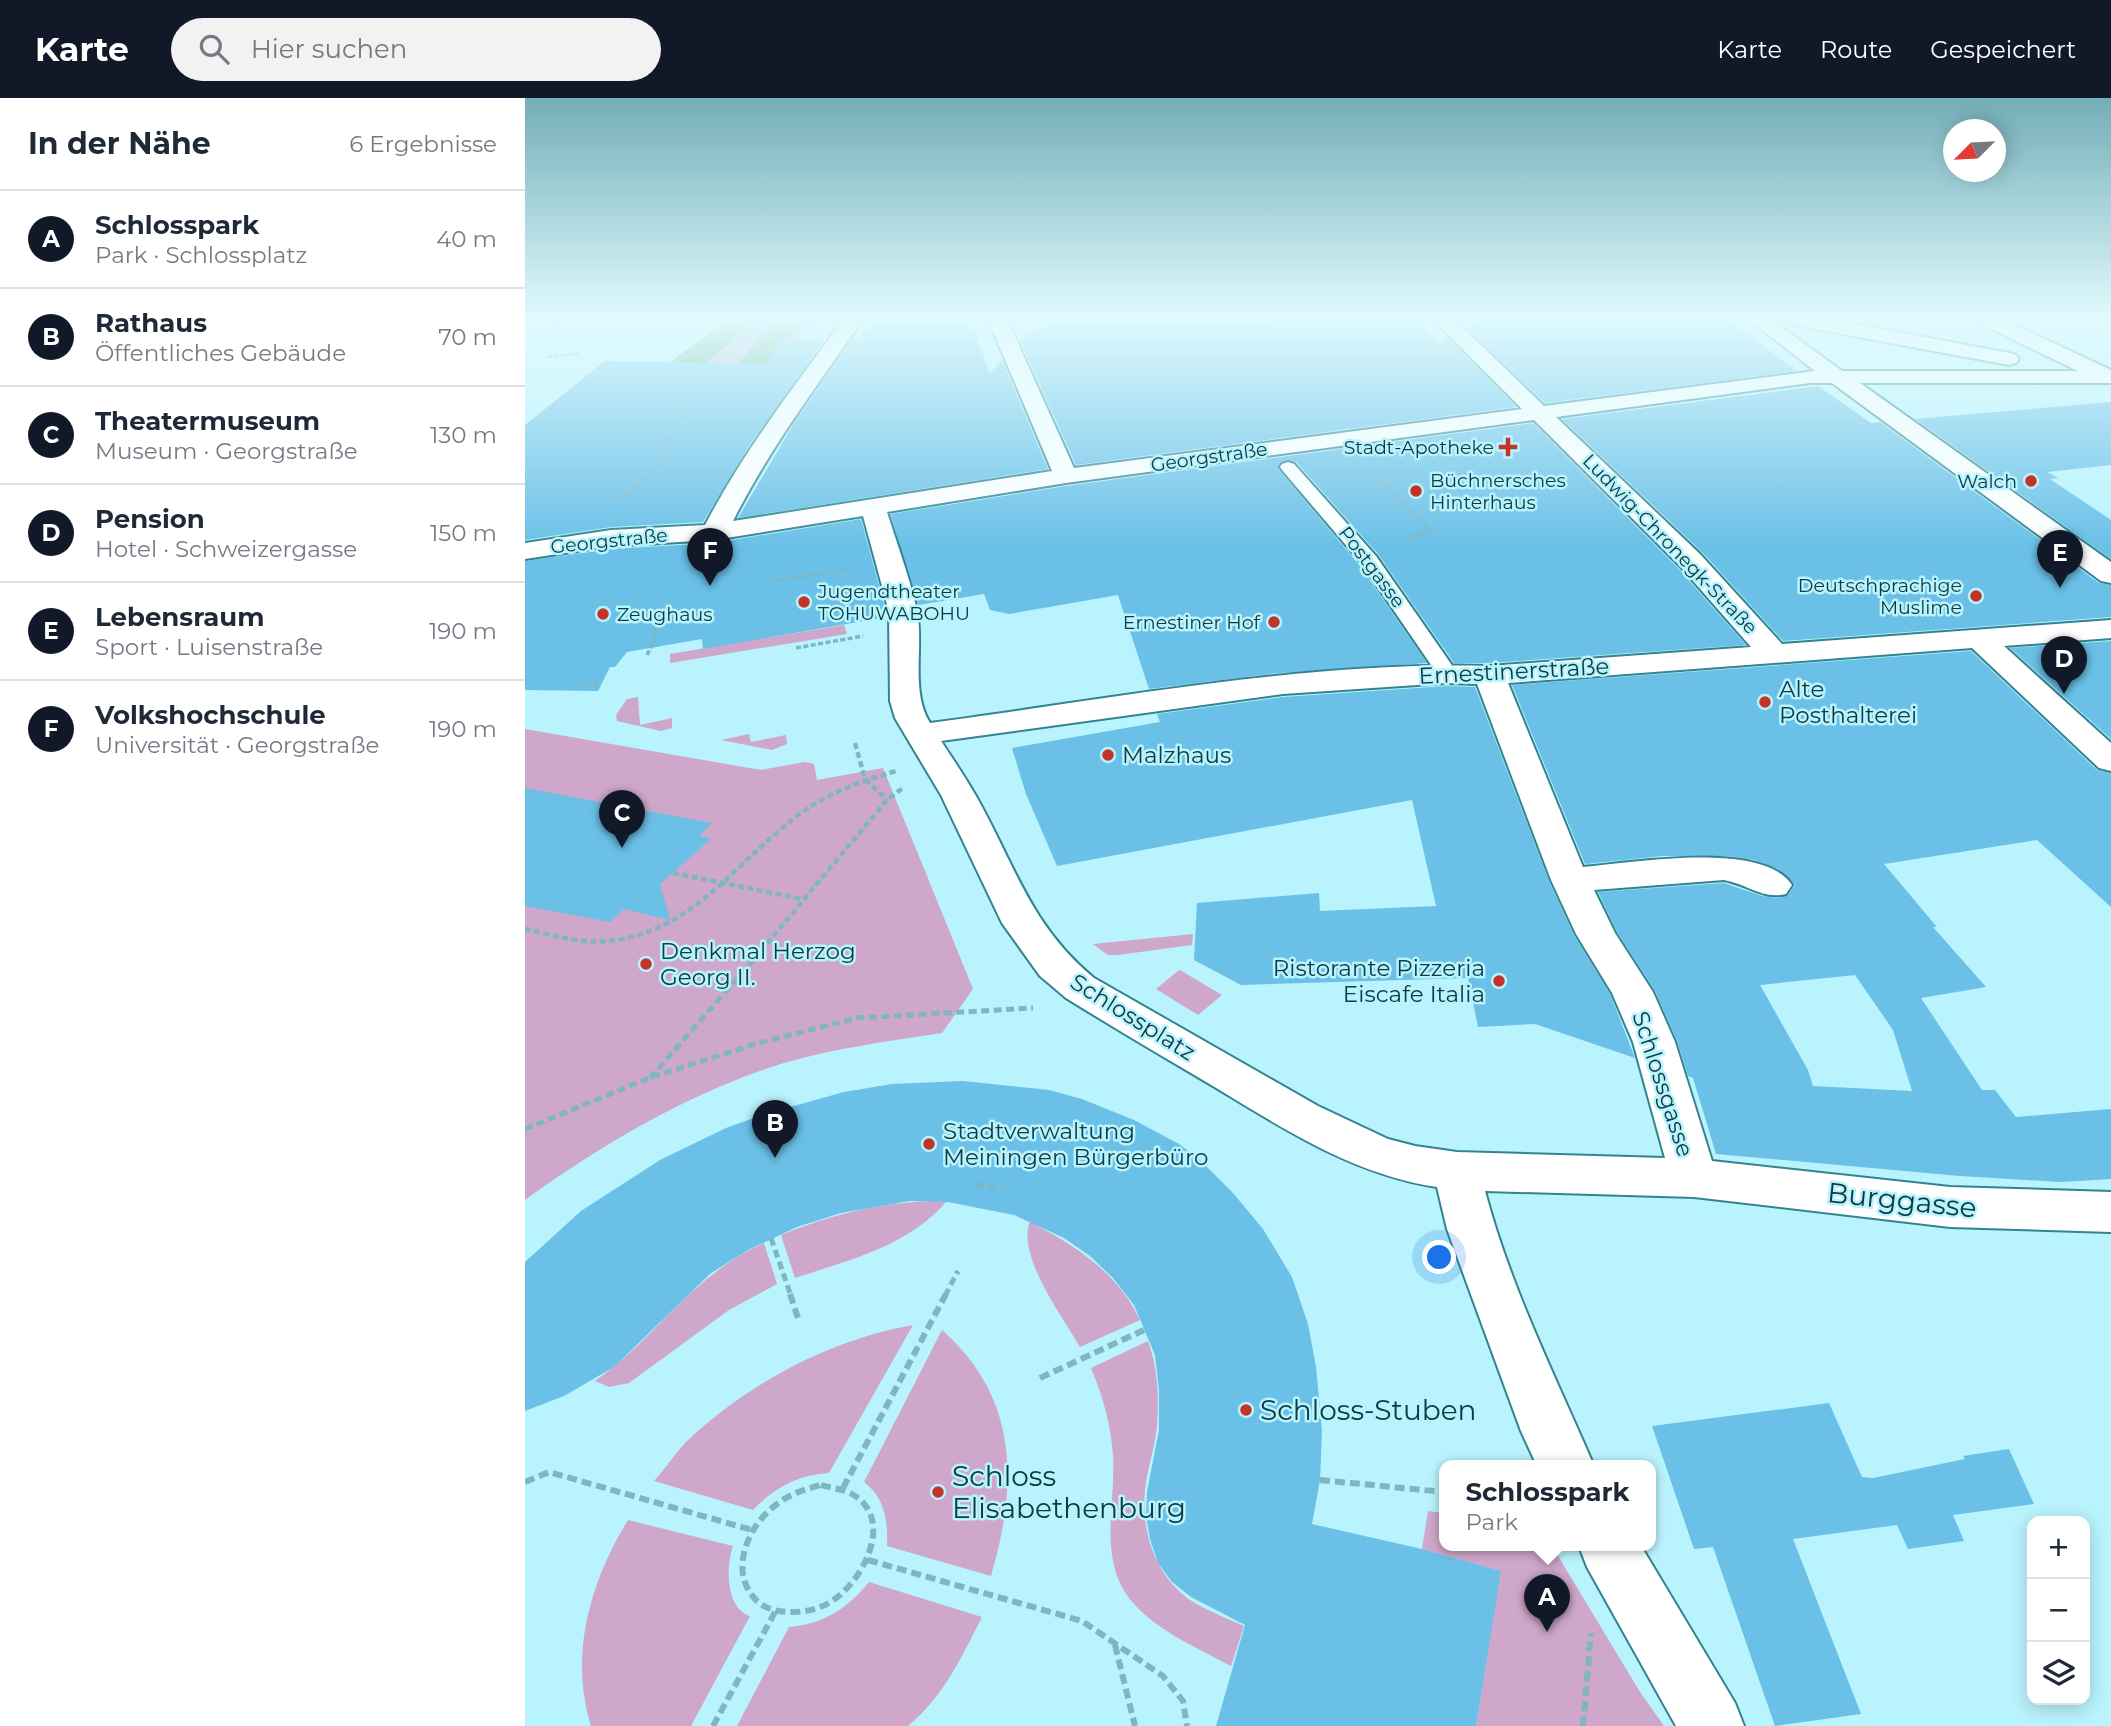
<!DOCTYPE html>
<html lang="de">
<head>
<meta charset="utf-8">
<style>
	:root { --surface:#fff; --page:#f2f2f3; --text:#1f2937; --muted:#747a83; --line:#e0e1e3; --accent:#111827 }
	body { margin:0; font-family:Montserrat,sans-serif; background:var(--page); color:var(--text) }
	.controls { position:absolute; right:21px; bottom:21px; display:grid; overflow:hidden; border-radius:14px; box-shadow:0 4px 18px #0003 }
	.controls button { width:63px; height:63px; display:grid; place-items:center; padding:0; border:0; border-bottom:2px solid var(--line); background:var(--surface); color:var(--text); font:35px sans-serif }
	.compass { position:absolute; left:1418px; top:21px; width:63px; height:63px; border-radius:50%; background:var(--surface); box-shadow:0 4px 18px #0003; rotate:246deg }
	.you { position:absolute; left:915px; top:1160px; width:24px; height:24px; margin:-18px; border:5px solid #fff; border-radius:50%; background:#1a73e8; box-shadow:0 0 0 10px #1a73e833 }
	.badge { display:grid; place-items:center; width:46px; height:46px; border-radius:50%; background:var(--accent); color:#fff; font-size:23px; font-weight:700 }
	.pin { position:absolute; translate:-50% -58px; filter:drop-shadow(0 2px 4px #0008) }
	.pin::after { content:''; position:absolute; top:37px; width:24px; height:21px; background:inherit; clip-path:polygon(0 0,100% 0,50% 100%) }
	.popup { position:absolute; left:914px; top:1362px; width:217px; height:91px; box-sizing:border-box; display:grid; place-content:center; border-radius:14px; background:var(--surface); filter:drop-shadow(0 2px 5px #0005); font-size:23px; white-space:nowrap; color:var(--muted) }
	.popup b { font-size:26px; color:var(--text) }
	.popup::after { content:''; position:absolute; left:50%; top:100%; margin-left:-14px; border:14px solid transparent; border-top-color:var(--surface) }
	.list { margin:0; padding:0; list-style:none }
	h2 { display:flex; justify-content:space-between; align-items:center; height:91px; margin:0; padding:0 28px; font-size:30px }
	h2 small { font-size:23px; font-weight:400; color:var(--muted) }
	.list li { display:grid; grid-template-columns:46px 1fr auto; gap:21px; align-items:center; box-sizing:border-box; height:98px; padding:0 28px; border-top:2px solid var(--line) }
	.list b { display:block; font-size:26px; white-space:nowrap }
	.list p { margin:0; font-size:23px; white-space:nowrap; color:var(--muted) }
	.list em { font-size:23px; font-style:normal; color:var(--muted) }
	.icon { flex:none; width:38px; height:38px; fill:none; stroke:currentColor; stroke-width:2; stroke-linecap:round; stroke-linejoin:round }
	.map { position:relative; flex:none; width:1586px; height:1628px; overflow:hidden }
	header { display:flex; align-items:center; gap:42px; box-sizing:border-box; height:98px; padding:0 35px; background:var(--accent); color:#fff }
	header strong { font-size:33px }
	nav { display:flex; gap:38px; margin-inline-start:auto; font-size:24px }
	.search { width:490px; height:63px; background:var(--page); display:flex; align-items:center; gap:18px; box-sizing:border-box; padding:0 24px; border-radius:38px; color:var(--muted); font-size:26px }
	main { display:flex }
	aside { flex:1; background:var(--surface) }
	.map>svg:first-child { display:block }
	.green { fill:#cea7ca }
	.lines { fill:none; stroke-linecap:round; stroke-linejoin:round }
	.canal { fill:#63a671; fill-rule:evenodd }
	.building { fill:#6ac0e7; fill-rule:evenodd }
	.lane-casing { stroke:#328491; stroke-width:4 }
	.street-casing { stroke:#328491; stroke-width:4 }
	.path-far4 { stroke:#7fb6bf; stroke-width:2.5; stroke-dasharray:4.5 2; stroke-linecap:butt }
	.path-far3 { stroke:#7fb6bf; stroke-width:3.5; stroke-dasharray:5 2.5; stroke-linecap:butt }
	.path-far2 { stroke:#7fb6bf; stroke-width:4.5; stroke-dasharray:6 3.5; stroke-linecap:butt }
	.path-far1 { stroke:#7fb6bf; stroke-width:5; stroke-dasharray:8 4.5; stroke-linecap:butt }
	.path { stroke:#7fb6bf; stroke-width:6; stroke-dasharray:10 5; stroke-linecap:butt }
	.lane { fill:#fff; fill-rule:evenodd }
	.street { fill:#fff; fill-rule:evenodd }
	.poi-dot { fill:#c13427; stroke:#b9f3fd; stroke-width:2.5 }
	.labels { text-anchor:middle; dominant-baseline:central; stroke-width:5; stroke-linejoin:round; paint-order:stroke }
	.far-poi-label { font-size:19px; fill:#0c3c43; stroke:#b9f3fd; text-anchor:end }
	.far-street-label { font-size:19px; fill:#0c3c43; stroke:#b9f3fd }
	.street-label { font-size:23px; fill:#0c3c43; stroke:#b9f3fd }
	.poi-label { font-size:23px; fill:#0c3c43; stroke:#b9f3fd; text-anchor:start }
	.near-street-label { font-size:28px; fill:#0c3c43; stroke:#b9f3fd }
	.near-poi-label { font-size:28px; fill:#0c3c43; stroke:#b9f3fd; text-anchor:start }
</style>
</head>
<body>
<header>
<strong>Karte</strong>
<div class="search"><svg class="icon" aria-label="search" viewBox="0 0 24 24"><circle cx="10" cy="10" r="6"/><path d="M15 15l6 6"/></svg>Hier suchen</div>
<nav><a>Karte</a><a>Route</a><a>Gespeichert</a></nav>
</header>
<main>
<aside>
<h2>In der Nähe<small>6 Ergebnisse</small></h2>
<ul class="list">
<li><span class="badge">A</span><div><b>Schlosspark</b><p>Park · Schlossplatz</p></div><em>40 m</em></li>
<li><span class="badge">B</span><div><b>Rathaus</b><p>Öffentliches Gebäude</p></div><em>70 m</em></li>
<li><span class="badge">C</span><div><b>Theatermuseum</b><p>Museum · Georgstraße</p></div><em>130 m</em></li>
<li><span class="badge">D</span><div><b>Pension</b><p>Hotel · Schweizergasse</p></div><em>150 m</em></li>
<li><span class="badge">E</span><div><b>Lebensraum</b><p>Sport · Luisenstraße</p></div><em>190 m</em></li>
<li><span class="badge">F</span><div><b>Volkshochschule</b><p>Universität · Georgstraße</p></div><em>190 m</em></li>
</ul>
</aside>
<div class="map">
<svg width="1586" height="1628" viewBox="0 0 1586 1628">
	<rect width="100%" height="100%" fill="#b9f3fd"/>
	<path class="green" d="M 203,221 L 294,221 L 271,242 L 258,242 L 193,327 L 138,277 Z
		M 319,527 L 322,536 L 145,565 L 145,556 Z
		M 113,599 L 115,627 L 147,620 L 147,630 L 136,633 L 92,623 L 91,617 L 102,601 Z
		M 0,631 L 236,672 L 280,664 L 289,666 L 292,682 L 358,670 L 448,891 L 417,935 C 364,943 311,950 259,965 C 166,994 79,1045 0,1102 Z
		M 224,636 L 226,644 L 261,637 L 262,646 L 247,652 L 196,642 Z
		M 668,836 L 667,847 L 593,857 L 583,857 L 568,846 Z
		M 654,872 L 655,872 L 697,897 L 673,917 L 631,891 Z
		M 406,1103 L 421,1104 C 382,1149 324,1162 270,1180 L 256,1137 C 304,1117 354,1105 406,1103 Z
		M 505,1124 C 551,1148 592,1174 615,1222 L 555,1249 C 538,1219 491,1157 505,1124 Z
		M 239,1145 L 252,1186 L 204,1212 L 104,1285 L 84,1289 L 70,1283 C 134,1238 164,1179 239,1145 Z
		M 388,1227 L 304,1375 C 272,1377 249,1390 228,1412 L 129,1383 C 140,1371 149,1357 160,1345 C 222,1286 304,1242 388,1227 Z
		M 417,1232 C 494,1300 493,1386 466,1478 L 362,1448 C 363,1423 360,1400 339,1384 Z
		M 623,1243 C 633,1270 634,1300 632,1328 C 630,1350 622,1371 620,1392 C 616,1434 630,1477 665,1502 C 681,1512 701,1520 719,1528 L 706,1568 C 671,1549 629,1532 604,1500 C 573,1458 591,1405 588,1358 C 586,1326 578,1299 566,1270 Z
		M 903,1413 L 919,1415 L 919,1448 L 1027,1448 L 1115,1594 L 1139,1628 L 951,1628 L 975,1473 L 897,1451 Z
		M 103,1422 L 208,1448 C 201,1467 200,1510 225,1518 L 166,1628 L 66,1628 C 44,1557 65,1484 103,1422 Z
		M 344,1484 L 457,1519 C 436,1560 419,1598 383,1628 L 212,1628 L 264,1529 C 299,1526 323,1510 344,1484 Z"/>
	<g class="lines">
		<path class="canal" d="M 204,221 L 235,221 L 176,268 L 120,320 L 109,322 L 98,320 L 93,313 L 98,306 L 156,256 Z
			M 252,221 L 282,221 L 263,241 L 191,330 L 180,333 L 169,330 L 164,323 L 169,316 Z"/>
	</g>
	<path class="building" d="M 958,221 L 1202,221 L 1272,273 L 1020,305 L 942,230 Z
		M 883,222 L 892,225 L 912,245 L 923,239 L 991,309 L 551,367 L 495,243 L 506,232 L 528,227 Z
		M 447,227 L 465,275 L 477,262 L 523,371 L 213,420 L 271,322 L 327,241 L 334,241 L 343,228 Z
		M 300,241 L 226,345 L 178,424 L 86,429 L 0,442 L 0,327 L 80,263 L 240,266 L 258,242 Z
		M 1293,288 L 1346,325 L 1355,324 L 1574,485 L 1586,487 L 1586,519 L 1258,543 L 1177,454 L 1037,321 Z
		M 1586,304 L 1586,367 L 1522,374 L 1533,380 L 1525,381 L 1586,422 L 1586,461 L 1390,321 Z
		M 1008,325 L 1153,470 L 1221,547 L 964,565 L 929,565 L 853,456 L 771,364 L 762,362 L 753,368 L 755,373 L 835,468 L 902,565 L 754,575 L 624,591 L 593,497 L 484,516 L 465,512 L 459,496 L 393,507 L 365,416 L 541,388 Z
		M 336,421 L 361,513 L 354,514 L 356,520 L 178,551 L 177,541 L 102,554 L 90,569 L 85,569 L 73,593 L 0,592 L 0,463 L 86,451 L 189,445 Z
		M 1586,543 L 1586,641 L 1485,550 Z
		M 1446,553 L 1572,672 L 1586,675 L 1586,809 L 1512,742 L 1359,766 L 1412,829 L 1408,829 L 1461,889 L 1396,900 L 1457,992 L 1470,992 L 1491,1019 L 1586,1011 L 1586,1081 L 1536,1084 L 1435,1078 L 1191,1056 L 1168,980 L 1163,978 L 1152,943 L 1130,893 L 1092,834 L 1073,794 L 1199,785 L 1237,798 L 1253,800 L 1263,797 L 1270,787 L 1253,771 L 1229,762 L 1201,758 L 1138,758 L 1060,766 L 987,587 ZM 1330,877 L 1368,932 L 1387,993 L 1288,988 L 1283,972 L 1235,887 Z
		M 922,588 L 950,589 L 1024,783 L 1049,837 L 1085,896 L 1110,960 L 1010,926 L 953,929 L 943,880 L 716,887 L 669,862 L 672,805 L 794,795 L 795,813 L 911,808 L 887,702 L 532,768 L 501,696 L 487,650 L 635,624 L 632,616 L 758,599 Z
		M 0,690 L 187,725 L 174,738 L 186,741 L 135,786 L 145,822 L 99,811 L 85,824 L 0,808 Z
		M 438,983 L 524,992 L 557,1001 L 609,1022 L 654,1046 L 673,1060 L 708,1095 L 738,1131 L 767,1179 L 783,1226 L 791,1269 L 797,1333 L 795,1382 L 787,1426 L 897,1451 L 976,1473 L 951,1628 L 691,1628 L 720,1527 L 666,1499 L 647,1484 L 633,1465 L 625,1441 L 621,1418 L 622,1394 L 634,1332 L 634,1292 L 630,1257 L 609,1207 L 588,1180 L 565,1158 L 539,1140 L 489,1117 L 423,1104 L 385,1103 L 316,1115 L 272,1129 L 225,1151 L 186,1175 L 89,1269 L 39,1298 L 0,1313 L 0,1164 L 56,1113 L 135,1062 L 201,1030 L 240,1016 L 319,994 L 367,986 Z
		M 1304,1305 L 1337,1379 L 1348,1380 L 1440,1361 L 1438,1358 L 1484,1351 L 1509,1406 L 1428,1417 L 1439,1443 L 1383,1451 L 1372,1427 L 1268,1441 L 1336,1616 L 1250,1628 L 1188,1449 L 1169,1451 L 1127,1328 Z"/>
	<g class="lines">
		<defs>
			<path id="lane" d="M 763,364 L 769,366 L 851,458 L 933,576 L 929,580 L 915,580 L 837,466 L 757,372 L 755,369 L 757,366 Z"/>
			<path id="street" d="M 319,221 L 338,221 C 292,288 244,351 208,423 L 527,373 L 463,221 L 482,221 L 549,370 L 997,311 L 908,221 L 929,221 L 1019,308 L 1290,273 L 1223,221 L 1245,221 L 1317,273 L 1553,273 L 1454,225 L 1452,221 L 1477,221 L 1586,272 L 1586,285 L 1335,285 L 1586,464 L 1586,485 L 1576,483 L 1307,285 L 1285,285 L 1031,319 L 1175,456 L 1257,546 L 1586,522 L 1586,540 L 1479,548 L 1586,645 L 1586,673 L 1574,670 L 1447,550 L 983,585 L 1058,769 C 1107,765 1238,742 1267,787 L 1261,796 C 1238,802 1222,786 1199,782 L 1069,792 L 1090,835 L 1128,894 L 1150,944 L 1187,1063 L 1425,1089 L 1586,1094 L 1586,1134 L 1425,1129 L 1169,1099 L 960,1093 C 985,1188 1030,1278 1069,1368 L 1012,1368 L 996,1333 L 922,1131 L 912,1089 C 831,1077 762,1033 693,991 C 642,961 591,931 541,900 L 515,878 L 477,825 L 416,697 L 370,620 L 365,603 L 364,514 L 338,418 L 189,442 L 86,448 L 0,461 L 0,445 L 86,432 L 180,427 C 219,353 269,288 319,221 ZM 1009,322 L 1155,468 L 1226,549 L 964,568 C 781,563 587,601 405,625 C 385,593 399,548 392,513 C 385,480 372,446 362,414 L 541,385 ZM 922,585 L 952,586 L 1026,782 L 1051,836 L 1087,895 L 1108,944 L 1140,1060 L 932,1054 L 890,1048 L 863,1041 L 793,1008 L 569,880 C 505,827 490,767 451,698 C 440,679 428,661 416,643 L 758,596 Z
				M 1260,221 L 1303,221 L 1484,255 L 1491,257 L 1494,261 L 1491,265 L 1484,267 L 1269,227 Z
				M 1054,1448 L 1116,1448 L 1210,1605 L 1219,1628 L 1151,1628 L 1062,1469 Z"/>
		</defs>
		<use href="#lane" class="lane-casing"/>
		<use href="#street" class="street-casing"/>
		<path class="path-far4" d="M 20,233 L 25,232 L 24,228 L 84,224 L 108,228
			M 23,259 L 55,255
			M 844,373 L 857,386
			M 114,386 C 146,359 146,331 165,298 C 183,264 219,242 249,221"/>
		<path class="path-far3" d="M 856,384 L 906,433 L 893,436 L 884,442
			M 95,403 L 116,384
			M 249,483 L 326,471
			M 271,550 L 338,538
			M 122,557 L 130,541 L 133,524 L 176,516
			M 54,587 L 76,588"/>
		<path class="path-far2" d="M 330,645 L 340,681 L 362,702
			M 148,775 L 277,801
			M 0,831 C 27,837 56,846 84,843 C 163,835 205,772 262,726 C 294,699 331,684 371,673
			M 230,860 L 362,702 L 379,689"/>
		<path class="path-far1" d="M 125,980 L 232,858
			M 0,1031 L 124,980 L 230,946 L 332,920 L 508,910
			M 451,1086 L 478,1093
			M 246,1140 L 266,1198
			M 420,1198 L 433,1173"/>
		<path class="path" d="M 265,1196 L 274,1223
			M 515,1280 L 619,1232
			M 795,1382 L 919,1394
			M 0,1384 L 24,1374 L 227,1432
			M 296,1387 C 305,1390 319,1391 327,1396 C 371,1421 338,1483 307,1503 C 295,1511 281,1514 267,1514 C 254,1514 242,1512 232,1503 C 202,1474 223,1427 252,1406 C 265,1396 280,1391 296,1387 Z
			M 318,1390 L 421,1196
			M 343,1462 L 557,1523 L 638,1578 L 658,1603 L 662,1628
			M 590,1547 L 610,1628
			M 188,1628 L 250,1514
			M 1058,1628 L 1066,1535"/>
		<use href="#lane" class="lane"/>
		<use href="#street" class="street"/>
	</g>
	<linearGradient id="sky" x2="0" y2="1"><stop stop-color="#73aeb8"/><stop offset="0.49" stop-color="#e0fafe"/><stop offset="1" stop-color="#e0fafe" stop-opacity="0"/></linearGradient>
	<rect width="1586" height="449" fill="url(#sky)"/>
	<g class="poi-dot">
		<path d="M979.5 338.5h7v7h7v7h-7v7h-7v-7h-7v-7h7z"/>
		<circle cx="1506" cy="383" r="7"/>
		<circle cx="891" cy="393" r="7"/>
		<circle cx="1451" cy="498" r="7"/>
		<circle cx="279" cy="504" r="7"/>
		<circle cx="78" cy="516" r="7"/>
		<circle cx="749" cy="524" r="7"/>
		<circle cx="1240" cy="604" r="7"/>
		<circle cx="583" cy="657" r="7"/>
		<circle cx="121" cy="866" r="7"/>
		<circle cx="974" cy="883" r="7"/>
		<circle cx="404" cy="1046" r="7"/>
		<circle cx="721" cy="1312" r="7"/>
		<circle cx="413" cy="1394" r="7"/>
	</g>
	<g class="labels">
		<g class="far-poi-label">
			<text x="969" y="349">Stadt-Apotheke</text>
			<text x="905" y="382" text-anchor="start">Büchnersches<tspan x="905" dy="22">Hinterhaus</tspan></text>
			<text x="1492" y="383">Walch</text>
			<text x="1437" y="487">Deutschprachige<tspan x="1437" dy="22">Muslime</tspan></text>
			<text x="293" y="493" text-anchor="start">Jugendtheater<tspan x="293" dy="22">TOHUWABOHU</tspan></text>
			<text x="92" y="516" text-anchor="start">Zeughaus</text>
			<text x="735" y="524">Ernestiner Hof</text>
		</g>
		<g class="far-street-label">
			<text transform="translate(684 359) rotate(-8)">Georgstraße</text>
			<text transform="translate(84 443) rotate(-6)">Georgstraße</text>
			<text transform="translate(1145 446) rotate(46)">Ludwig-Chronegk-Straße</text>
			<text transform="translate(847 469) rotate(53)">Postgasse</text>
		</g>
		<g class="street-label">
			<text transform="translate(989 573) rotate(-3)">Ernestinerstraße</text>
			<text transform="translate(608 919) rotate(32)">Schlossplatz</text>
			<text transform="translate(1138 986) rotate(72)">Schlossgasse</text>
		</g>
		<g class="poi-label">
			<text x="1254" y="591">Alte<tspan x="1254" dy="26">Posthalterei</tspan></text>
			<text x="597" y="657">Malzhaus</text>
			<text x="135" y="853">Denkmal Herzog<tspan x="135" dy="26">Georg II.</tspan></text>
			<text x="960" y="870" text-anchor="end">Ristorante Pizzeria<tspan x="960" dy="26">Eiscafe Italia</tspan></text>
			<text x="418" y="1033">Stadtverwaltung<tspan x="418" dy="26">Meiningen Bürgerbüro</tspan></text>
		</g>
		<g class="near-street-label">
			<text transform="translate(1377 1102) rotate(6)">Burggasse</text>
		</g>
		<g class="near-poi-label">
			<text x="735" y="1312">Schloss-Stuben</text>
			<text x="427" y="1378">Schloss<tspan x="427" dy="32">Elisabethenburg</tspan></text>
		</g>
	</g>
</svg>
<div class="controls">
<button>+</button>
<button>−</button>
<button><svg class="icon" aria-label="layers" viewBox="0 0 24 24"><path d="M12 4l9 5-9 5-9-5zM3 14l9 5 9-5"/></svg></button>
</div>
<svg class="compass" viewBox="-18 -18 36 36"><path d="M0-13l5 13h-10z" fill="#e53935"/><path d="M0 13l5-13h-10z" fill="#747a83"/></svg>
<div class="you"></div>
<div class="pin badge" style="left:1022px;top:1534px">A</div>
<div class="popup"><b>Schlosspark</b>Park</div>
<div class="pin badge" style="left:250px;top:1060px">B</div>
<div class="pin badge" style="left:97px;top:750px">C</div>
<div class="pin badge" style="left:1539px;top:596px">D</div>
<div class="pin badge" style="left:1535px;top:490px">E</div>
<div class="pin badge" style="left:185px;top:488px">F</div>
</div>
</main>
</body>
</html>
